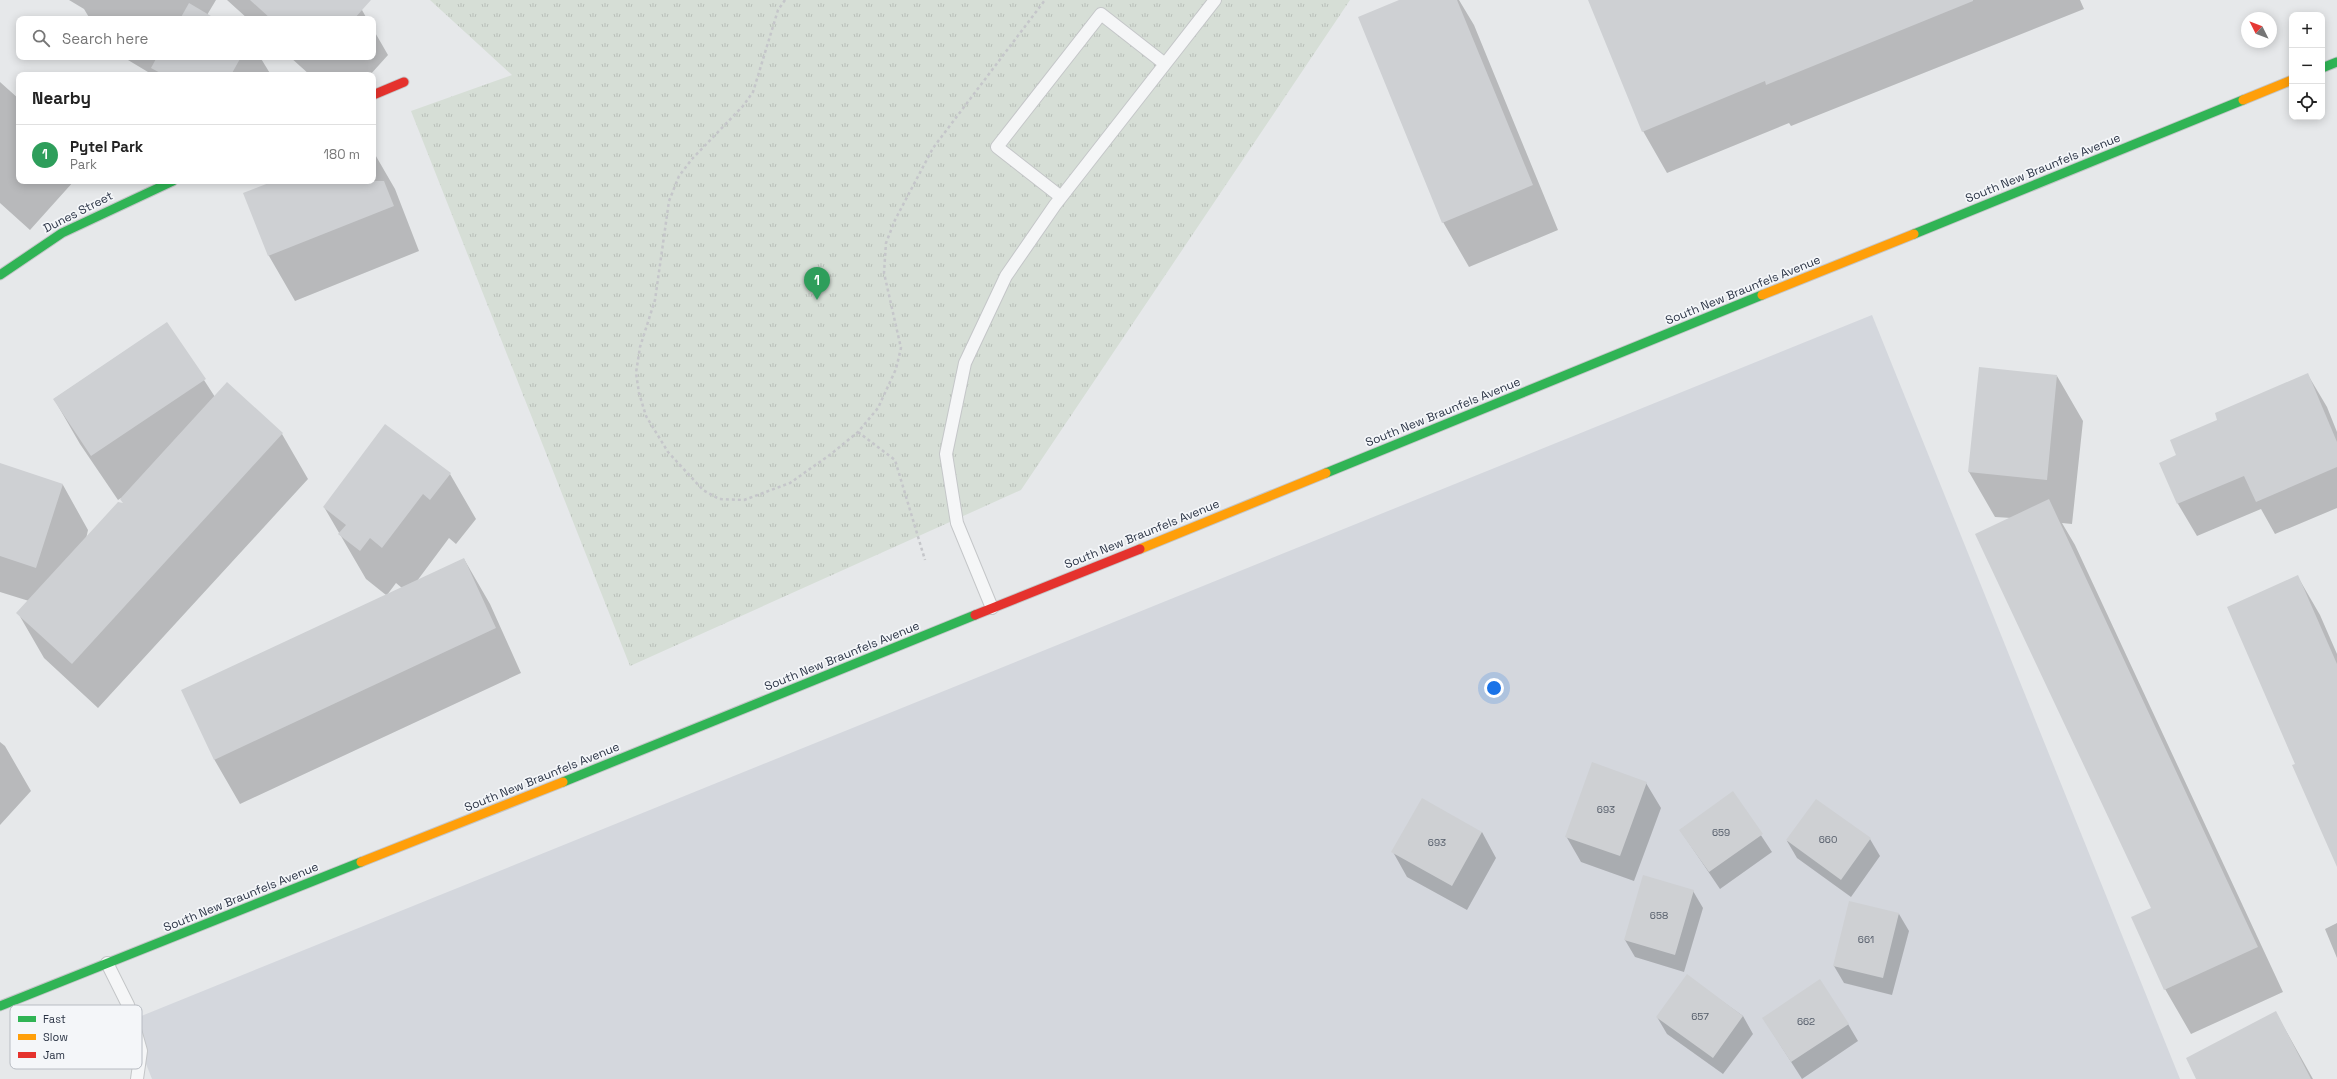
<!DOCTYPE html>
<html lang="en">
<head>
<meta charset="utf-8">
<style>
	:root { --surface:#fff; --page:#f6f6f6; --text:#222; --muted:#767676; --line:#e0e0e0; --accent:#1a73e8 }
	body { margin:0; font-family:"Space Grotesk",sans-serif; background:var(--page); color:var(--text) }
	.controls { position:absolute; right:12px; top:12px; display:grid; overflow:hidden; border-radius:8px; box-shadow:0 2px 10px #0003 }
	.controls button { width:36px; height:36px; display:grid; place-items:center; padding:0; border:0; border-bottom:1px solid var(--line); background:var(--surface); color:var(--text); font:20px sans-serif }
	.compass { position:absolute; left:2241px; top:12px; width:36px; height:36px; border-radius:50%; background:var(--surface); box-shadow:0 2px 10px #0003; rotate:312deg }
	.you { position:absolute; left:1494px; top:688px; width:14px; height:14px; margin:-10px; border:3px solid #fff; border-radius:50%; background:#1a73e8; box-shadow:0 0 0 6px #1a73e833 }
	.badge { display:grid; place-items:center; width:26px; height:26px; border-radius:50%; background:var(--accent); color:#fff; font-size:13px; font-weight:700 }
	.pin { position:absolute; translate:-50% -33px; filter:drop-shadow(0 1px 2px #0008) }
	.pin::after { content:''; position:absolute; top:21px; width:14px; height:12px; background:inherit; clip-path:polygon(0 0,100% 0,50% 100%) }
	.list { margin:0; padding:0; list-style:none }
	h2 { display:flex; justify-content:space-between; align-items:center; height:52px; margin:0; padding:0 16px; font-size:17px }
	h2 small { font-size:13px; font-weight:400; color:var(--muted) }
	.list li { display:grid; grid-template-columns:26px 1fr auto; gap:12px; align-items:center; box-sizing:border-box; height:60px; padding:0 16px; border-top:1px solid var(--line) }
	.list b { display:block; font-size:15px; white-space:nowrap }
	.list p { margin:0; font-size:13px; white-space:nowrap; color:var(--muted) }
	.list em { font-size:13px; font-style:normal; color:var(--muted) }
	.icon { flex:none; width:22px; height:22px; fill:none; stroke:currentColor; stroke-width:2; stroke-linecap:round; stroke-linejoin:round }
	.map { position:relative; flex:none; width:2337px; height:1079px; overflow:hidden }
	.search { position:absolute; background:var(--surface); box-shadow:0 2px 10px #0003; left:16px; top:16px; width:360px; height:44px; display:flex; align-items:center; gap:10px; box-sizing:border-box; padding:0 14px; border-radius:8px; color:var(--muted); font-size:15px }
	.panel { position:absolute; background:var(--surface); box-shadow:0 2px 10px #0003; left:16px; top:72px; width:360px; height:112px; border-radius:8px }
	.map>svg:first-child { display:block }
	.built { fill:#d4d7dd }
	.grass { fill:url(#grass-tufts) }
	.shadow { fill:#0003; fill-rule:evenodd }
	.building { fill:#ced0d3 }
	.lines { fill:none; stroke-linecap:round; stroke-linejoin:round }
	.lane-casing { stroke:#c4c6c8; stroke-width:14 }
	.fast-casing { stroke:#c4c6c8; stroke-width:11 }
	.slow-casing { stroke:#c4c6c8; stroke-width:11 }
	.jam-casing { stroke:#c4c6c8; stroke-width:11 }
	.path { stroke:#c5c6ca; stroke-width:2.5; stroke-dasharray:3 3; stroke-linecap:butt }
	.lane { stroke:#f5f6f7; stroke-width:12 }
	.fast { stroke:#30b455; stroke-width:9 }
	.slow { stroke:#ff9f0a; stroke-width:9 }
	.jam { stroke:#e5322d; stroke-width:9 }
	.labels { text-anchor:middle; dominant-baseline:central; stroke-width:3.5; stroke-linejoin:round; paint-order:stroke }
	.number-label { font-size:10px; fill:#545c69 }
	.street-label { font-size:12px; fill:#2b3445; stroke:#f4f6f9 }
	.key { fill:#f4f6f9; stroke:#b8bcc3; stroke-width:1 }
	.key-label { font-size:11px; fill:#2b3445 }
</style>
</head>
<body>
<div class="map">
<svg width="2337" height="1079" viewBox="0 0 2337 1079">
	<defs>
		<pattern id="grass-tufts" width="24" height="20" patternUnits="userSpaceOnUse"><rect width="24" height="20" fill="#d6ded6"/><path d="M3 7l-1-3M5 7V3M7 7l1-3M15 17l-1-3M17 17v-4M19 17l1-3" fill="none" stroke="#b8bfb9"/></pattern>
	</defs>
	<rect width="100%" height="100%" fill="#e6e8ea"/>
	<path class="built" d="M 1872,315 L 2180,1079 L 152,1079 L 129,1021 Z"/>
	<path class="grass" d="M 430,0 L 1350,0 L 1021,490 L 630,666 L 411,111 L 512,75 Z"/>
	<path class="shadow" d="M 69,0 L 216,0 L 207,15 L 214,19 L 90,19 L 84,9 Z
		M 227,0 L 351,0 L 362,10 L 367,19 L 248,19 Z
		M 1401,0 L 1459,0 L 1474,25 L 1558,230 L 1469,267 L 1443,222 Z
		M 1590,0 L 2080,0 L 2084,9 L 1791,126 L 1789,123 L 1667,173 L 1643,131 Z
		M 373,29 L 388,55 L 370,75 L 310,75 L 290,57 L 373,57 Z
		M 123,57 L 260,57 L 271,75 L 153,75 Z
		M 0,82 L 19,99 L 19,181 L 74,181 L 30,230 L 0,203 Z
		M 373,151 L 395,189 L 419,251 L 295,301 L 269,256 L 245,194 L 276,181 L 373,181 Z
		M 167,323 L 215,397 L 282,434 L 308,479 L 98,708 L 44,658 L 18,613 L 29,601 L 0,592 L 0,464 L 63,485 L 88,530 L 86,539 L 125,505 L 121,498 L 118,500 L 80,444 L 54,399 Z
		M 2308,375 L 2327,407 L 2337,432 L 2337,508 L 2275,534 L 2261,509 L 2197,536 L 2178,504 L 2178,456 L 2219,420 Z
		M 2057,376 L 2083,421 L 2072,524 L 2062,523 L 2075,545 L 2283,992 L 2191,1034 L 2165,989 L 2152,908 L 2012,518 L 1995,517 L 1969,472 Z
		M 450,474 L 476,519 L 456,544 L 449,538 L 417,581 L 464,559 L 490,604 L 521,673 L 240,804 L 214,759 L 386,595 L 366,579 L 324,507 ZM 396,583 L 402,588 L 387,595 Z
		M 2298,577 L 2320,615 L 2337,654 L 2337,865 L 2297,764 Z
		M 0,742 L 5,746 L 31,791 L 0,825 Z
		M 1646,783 L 1661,808 L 1634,881 L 1581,862 L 1566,836 Z
		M 1733,793 L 1772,852 L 1720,889 L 1680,830 Z
		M 1482,832 L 1496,858 L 1467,910 L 1407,877 L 1393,852 Z
		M 1870,839 L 1880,856 L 1851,897 L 1797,858 L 1787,841 Z
		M 1693,891 L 1703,908 L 1684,972 L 1635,957 L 1625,940 Z
		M 1899,914 L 1909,931 L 1892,995 L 1844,983 L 1834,966 Z
		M 2337,923 L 2337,958 L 2325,929 Z
		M 1687,976 L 1743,1016 L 1753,1034 L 1723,1074 L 1667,1034 L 1657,1017 Z
		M 2276,1013 L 2313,1079 L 2198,1079 Z
		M 1763,1018 L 1848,1024 L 1858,1041 L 1802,1079 Z"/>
	<path class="building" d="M 250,0 L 371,0 L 354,19 L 271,19 Z
		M 1399,0 L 1457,0 L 1533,185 L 1442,223 L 1358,17 Z
		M 1588,0 L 1973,0 L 1973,1 L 1766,85 L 1765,81 L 1642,132 Z
		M 189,3 L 216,19 L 180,19 Z
		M 157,57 L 241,57 L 231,75 L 164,75 L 151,68 Z
		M 274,181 L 384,181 L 394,206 L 268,256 L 243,193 Z
		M 167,322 L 206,379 L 91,456 L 53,399 Z
		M 1979,367 L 2057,375 L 2047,480 L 1968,472 Z
		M 2308,373 L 2337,442 L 2337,467 L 2256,502 L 2244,476 L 2177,504 L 2159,463 L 2176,455 L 2170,440 L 2217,420 L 2215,413 Z
		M 227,382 L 283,433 L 72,664 L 16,613 L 118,502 L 123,503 L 120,499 Z
		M 385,424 L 451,473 L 430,500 L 423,494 L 382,548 L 370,538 L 360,551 L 338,534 L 346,525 L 323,507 Z
		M 0,463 L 63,484 L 36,568 L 0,556 Z
		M 2049,499 L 2258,947 L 2164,990 L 2131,917 L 2151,908 L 1975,534 Z
		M 464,558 L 496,628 L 214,760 L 181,690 Z
		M 2298,575 L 2337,664 L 2337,867 L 2292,765 L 2295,764 L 2227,607 Z
		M 1592,762 L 1647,782 L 1620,856 L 1565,837 Z
		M 1733,791 L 1763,834 L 1709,872 L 1679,830 Z
		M 1422,798 L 1482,832 L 1452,886 L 1391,852 Z
		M 1816,799 L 1871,838 L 1841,880 L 1786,840 Z
		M 1643,875 L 1694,890 L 1675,955 L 1624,940 Z
		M 1849,901 L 1899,913 L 1883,978 L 1833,966 Z
		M 1687,974 L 1743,1016 L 1713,1058 L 1656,1017 Z
		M 1820,979 L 1849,1024 L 1791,1062 L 1762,1018 Z
		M 2276,1011 L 2311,1079 L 2196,1079 L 2186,1058 Z"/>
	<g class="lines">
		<defs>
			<path id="lane" d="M 1061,197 L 997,147 L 1101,14 L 1165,64
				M 992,608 L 957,523 L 946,454 L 965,363 L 1006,276 L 1055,205 L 1215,0
				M 107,963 L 128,1005 L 141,1051 L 137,1079"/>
			<path id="fast" d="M 2322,68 L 2337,62
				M 1914,234 L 2243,100
				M 0,275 L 62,233 L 173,181
				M 1326,473 L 1762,295
				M 563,782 L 975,615
				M 0,1006 L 361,862"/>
			<path id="slow" d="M 2243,100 L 2292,80
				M 1762,295 L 1914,234
				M 1140,549 L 1326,473
				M 361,862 L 563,782"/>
			<path id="jam" d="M 373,95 L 404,82
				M 975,615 L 1140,549"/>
		</defs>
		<use href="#lane" class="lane-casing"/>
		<use href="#fast" class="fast-casing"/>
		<use href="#slow" class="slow-casing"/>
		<use href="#jam" class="jam-casing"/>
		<path class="path" d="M 785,0 L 778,10 L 753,92 L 743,106 L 692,159 L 679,176 L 669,201 L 655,300 L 640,347 L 636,373 L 639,393 L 646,416 L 668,452 L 703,490 L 719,499 L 744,500 L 790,483 L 831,454 L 858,432 L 878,408 L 896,369 L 901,348 L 884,273 L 886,243 L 895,220 L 933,148 L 1045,0
			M 858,432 L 895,460 L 925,560"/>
		<use href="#lane" class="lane"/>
		<use href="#fast" class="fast"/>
		<use href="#slow" class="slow"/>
		<use href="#jam" class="jam"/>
	</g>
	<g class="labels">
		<g class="number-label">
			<text x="1606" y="809">693</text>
			<text x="1721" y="832">659</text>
			<text x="1828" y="839">660</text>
			<text x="1437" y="842">693</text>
			<text x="1659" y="915">658</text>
			<text x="1866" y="939">661</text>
			<text x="1700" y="1016">657</text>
			<text x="1806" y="1021">662</text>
		</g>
		<g class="street-label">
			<text transform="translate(2043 168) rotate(-22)">South New Braunfels Avenue</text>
			<text transform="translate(78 212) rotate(-27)">Dunes Street</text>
			<text transform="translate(1743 290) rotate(-22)">South New Braunfels Avenue</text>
			<text transform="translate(1443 412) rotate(-22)">South New Braunfels Avenue</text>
			<text transform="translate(1142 534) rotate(-22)">South New Braunfels Avenue</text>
			<text transform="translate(842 656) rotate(-22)">South New Braunfels Avenue</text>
			<text transform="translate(542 777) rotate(-22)">South New Braunfels Avenue</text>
			<text transform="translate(241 897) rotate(-22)">South New Braunfels Avenue</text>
		</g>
	</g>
	<rect x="10" y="1005" width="132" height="64" rx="6" class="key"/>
	<rect x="18" y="1016" width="18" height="6" fill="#30b455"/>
	<rect x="18" y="1034" width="18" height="6" fill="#ff9f0a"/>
	<rect x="18" y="1052" width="18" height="6" fill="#e5322d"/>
	<g class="key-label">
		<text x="43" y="1023">Fast</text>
		<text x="43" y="1041">Slow</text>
		<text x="43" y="1059">Jam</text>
	</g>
</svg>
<div class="controls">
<button>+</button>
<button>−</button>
<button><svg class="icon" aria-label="locate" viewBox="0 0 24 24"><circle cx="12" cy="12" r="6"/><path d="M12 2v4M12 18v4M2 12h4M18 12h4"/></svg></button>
</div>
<svg class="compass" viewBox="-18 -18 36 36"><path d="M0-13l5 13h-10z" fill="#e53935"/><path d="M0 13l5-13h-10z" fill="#767676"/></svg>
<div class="you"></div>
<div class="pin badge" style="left:817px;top:300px;background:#2e9e5b">1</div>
<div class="search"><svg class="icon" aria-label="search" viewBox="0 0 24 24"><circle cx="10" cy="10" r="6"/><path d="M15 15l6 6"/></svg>Search here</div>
<section class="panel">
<h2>Nearby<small></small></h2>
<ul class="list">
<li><span class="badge" style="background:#2e9e5b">1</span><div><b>Pytel Park</b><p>Park</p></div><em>180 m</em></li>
</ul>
</section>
</div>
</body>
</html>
